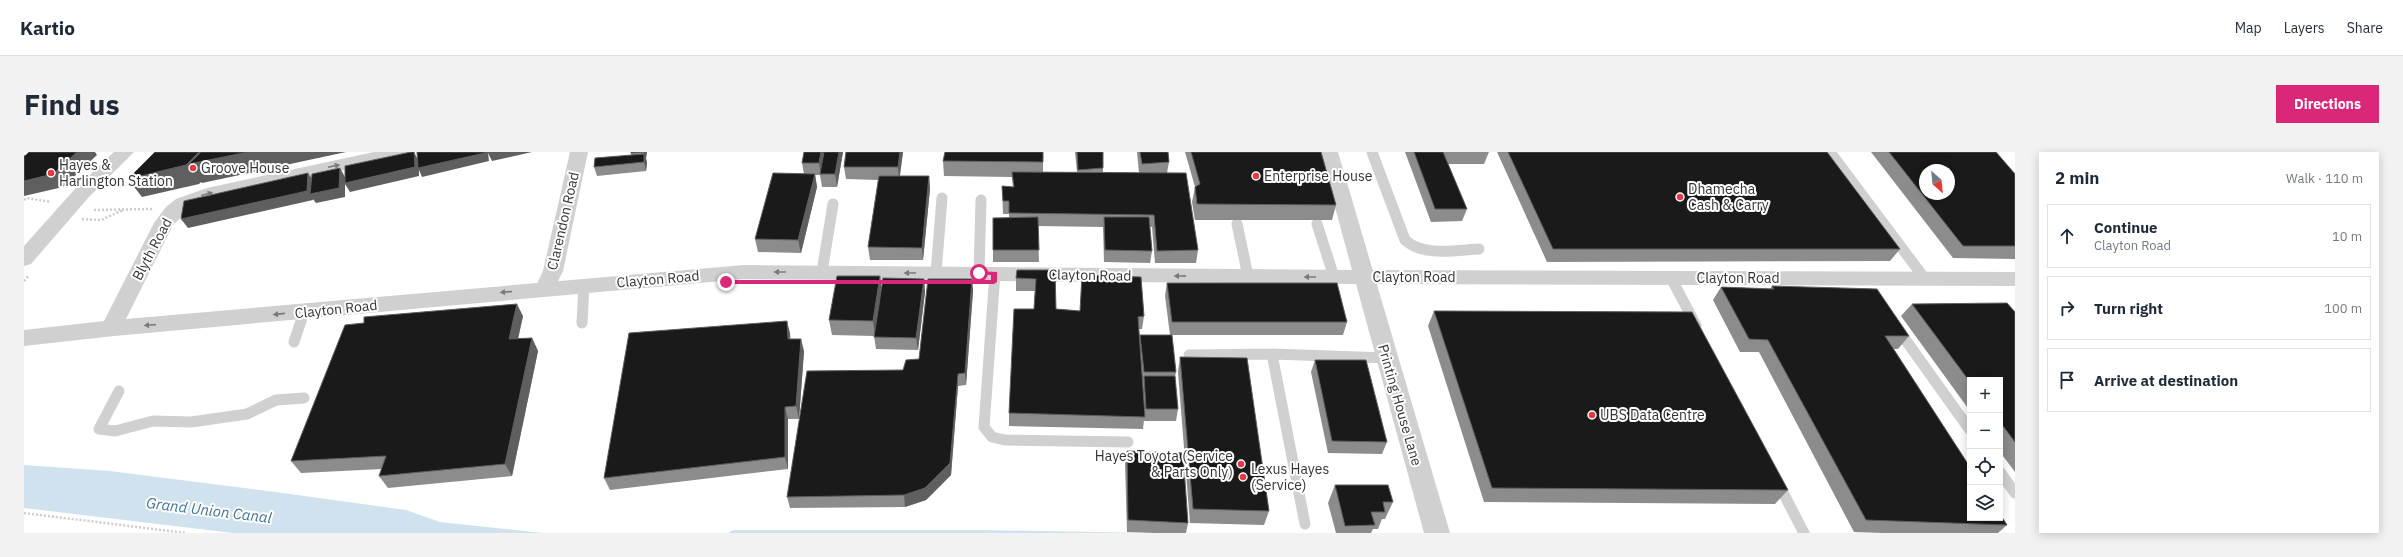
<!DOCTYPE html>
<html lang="en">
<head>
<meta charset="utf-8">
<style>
	:root { --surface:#fff; --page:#f2f2f3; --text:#1f2937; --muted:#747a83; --line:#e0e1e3; --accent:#db2777 }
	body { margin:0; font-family:"IBM Plex Sans",sans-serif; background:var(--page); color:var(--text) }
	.controls { position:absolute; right:12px; bottom:12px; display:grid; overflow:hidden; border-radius:0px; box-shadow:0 2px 10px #0003 }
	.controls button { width:36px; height:36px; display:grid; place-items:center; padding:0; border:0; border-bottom:1px solid var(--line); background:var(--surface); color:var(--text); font:20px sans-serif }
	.compass { position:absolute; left:1895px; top:12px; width:36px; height:36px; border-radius:50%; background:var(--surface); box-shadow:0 2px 10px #0003; rotate:153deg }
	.stop { position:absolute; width:12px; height:12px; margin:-9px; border:3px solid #db2777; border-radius:50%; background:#fff }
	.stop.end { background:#db2777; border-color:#fff; box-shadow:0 1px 4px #0008 }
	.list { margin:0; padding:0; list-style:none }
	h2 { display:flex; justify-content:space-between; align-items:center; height:52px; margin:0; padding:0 16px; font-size:17px }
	h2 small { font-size:13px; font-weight:400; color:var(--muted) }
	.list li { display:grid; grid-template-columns:26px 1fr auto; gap:12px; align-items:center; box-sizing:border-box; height:64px; margin:0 8px 8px; padding:0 8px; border:1px solid var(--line); border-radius:0px }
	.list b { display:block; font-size:15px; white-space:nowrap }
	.list p { margin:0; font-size:13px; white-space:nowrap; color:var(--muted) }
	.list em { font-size:13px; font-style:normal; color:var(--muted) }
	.icon { flex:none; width:22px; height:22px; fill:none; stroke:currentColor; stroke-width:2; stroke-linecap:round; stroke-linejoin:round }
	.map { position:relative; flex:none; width:1991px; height:381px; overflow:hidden; border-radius:0px }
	header { display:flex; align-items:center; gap:24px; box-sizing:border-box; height:56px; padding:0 20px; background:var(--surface); border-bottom:1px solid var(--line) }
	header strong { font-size:19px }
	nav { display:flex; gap:22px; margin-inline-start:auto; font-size:14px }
	.intro { display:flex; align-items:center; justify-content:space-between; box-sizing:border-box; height:96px; padding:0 24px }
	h1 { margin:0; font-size:28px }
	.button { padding:10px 18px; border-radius:0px; background:var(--accent); color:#fff; font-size:14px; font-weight:700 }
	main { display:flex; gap:24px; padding:0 24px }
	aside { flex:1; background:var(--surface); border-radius:0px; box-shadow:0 2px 10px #0003 }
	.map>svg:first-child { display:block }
	.water { fill:#cfe2ee }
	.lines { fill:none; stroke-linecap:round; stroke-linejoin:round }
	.path { stroke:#cdcdcd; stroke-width:2.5; stroke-dasharray:2 2; stroke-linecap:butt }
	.service { stroke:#d0d0d0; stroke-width:11 }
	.minor { fill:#d0d0d0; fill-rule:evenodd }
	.tertiary { fill:#d0d0d0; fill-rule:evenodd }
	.wall { fill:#8c8c8c }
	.shaded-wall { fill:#5f5f5f }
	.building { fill:#1a1a1a; stroke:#5f5f5f; fill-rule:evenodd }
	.oneway { fill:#7a7a7a }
	.route { fill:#db2777 }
	.poi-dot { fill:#e63946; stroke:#fff; stroke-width:1.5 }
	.labels { text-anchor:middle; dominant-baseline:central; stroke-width:4; stroke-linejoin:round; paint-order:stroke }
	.poi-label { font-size:14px; fill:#333; stroke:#fff; text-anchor:start }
	.street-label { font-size:14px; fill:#333; stroke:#fff }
	.water-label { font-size:15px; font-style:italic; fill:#3f7597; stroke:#fff }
</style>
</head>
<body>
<header>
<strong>Kartio</strong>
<nav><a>Map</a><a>Layers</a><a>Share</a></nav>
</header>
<div class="intro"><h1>Find us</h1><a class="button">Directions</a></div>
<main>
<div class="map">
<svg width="1991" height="381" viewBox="0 0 1991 381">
	<rect width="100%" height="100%" fill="#fff"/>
	<path class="water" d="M 0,313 L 86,319 L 244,339 L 382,358 L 416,370 L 519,381 L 209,381 L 0,356 Z
		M 709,378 L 957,378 L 1126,381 L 704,381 Z"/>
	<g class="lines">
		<path class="path" d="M 0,48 L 3,46 L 27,50
			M 70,58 L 129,57
			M 58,67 L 77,68 L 99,58
			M 0,129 L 5,123
			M 0,361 L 162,381"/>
		<path class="service" d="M 1348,0 L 1381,88 C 1399,105 1433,98 1455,97
			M 1806,0 L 1901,127
			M 1213,72 L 1224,124
			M 1293,72 L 1310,125
			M 798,120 L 809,52
			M 912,121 L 918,46
			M 955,121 L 957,48
			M 971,121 L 960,275 L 968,285 L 981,288 L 1104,290
			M 1647,126 L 1672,173
			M 558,171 L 560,133
			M 1873,176 L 1946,278
			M 270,190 L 280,160
			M 1248,202 L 1281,372
			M 1165,203 L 1248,202 L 1363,206
			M 95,239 L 75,277 L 91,279 L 129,269 L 167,270 L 223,262 L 252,248 L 280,246
			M 1976,320 L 1991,341
			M 1753,329 L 1780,381"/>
		<path class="minor" d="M 546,0 L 564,0 L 539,119 L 528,141 L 521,143 L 514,141 L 511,136 L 519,119 Z
			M 1339,118 L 1991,120 L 1991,134 L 1339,132 L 1332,130 L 1329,125 L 1332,120 Z"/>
		<path class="tertiary" d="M 90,0 L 110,0 L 64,46 L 7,112 L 0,114 L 0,94 L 50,38 Z
			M 350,0 L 386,0 L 384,4 L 377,6 L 187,47 L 165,57 L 149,73 L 102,167 L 720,113 L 1328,118 L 1296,0 L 1314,0 L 1426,381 L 1400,381 L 1332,132 L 720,127 L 90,184 L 0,194 L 0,178 L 80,169 L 130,71 L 142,55 L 152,47 L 183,36 Z"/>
	</g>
	<path class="wall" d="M 623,0 L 622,6 L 623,11 L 622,19 L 573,24 L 570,15 L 607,3 L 607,1 Z
		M 780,0 L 819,0 L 813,35 L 798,35 L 796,23 L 791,23 L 793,35 L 777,101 L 734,100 L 731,87 L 780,22 L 778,11 Z
		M 879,0 L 876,24 L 905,24 L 906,37 L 899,108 L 846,108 L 844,95 L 854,28 L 822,27 L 820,15 Z
		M 1051,0 L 1079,0 L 1079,20 L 1115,21 L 1113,0 L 1144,0 L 1145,10 L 1143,21 L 1174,98 L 1172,111 L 1131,111 L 1128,75 L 1126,75 L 1128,99 L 1126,111 L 1080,110 L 1079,75 L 1014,74 L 1015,110 L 969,110 L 969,98 L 985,66 L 985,62 L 979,62 L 978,34 L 989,35 L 988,25 L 920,24 L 919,9 L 1019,10 L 1019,20 L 1053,20 Z
		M 1161,0 L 1297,0 L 1312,53 L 1308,68 L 1171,68 L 1168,50 L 1171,35 Z
		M 1381,0 L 1465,0 L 1460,12 L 1424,12 L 1443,57 L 1438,69 L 1407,70 Z
		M 1473,0 L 1803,0 L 1876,97 L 1866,109 L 1523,110 Z
		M 1847,0 L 1972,0 L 1991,22 L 1991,107 L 1929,106 Z
		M 1031,118 L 1032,157 L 1120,164 L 1118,177 L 1114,177 L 1115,191 L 1116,183 L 1152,220 L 1151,225 L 1154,257 L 1152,269 L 1120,269 L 1120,268 L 1119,277 L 985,274 L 985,261 L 1010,157 L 1011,139 L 992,139 L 992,126 Z
		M 856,124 L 857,138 L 900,127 L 901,140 L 894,198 L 852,197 L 850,184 L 808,183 L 805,168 Z
		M 948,127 L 949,139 L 942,233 L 934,234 L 927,323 L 902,348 L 881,355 L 766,356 L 763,345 L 879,218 L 895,207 Z
		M 1143,131 L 1323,170 L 1319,183 L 1146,183 L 1141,144 Z
		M 1748,134 L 1885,184 L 1874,197 L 1870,197 L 1983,373 L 1974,381 L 1859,381 L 1830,380 L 1735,200 L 1716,200 L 1689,148 L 1697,135 L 1746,137 Z
		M 1888,152 L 1991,160 L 1991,320 L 1976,300 L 1976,228 L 1946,228 L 1946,259 L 1877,164 Z
		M 1410,159 L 1764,338 L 1751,352 L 1460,350 L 1404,174 Z
		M 499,164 L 494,187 L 508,186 L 514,199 L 488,324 L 364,336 L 355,324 L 358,317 L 277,321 L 267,309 Z
		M 766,181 L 766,187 L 780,199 L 775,267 L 764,267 L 764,317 L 586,338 L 580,326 Z
		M 1156,205 L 1245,359 L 1240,373 L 1166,371 L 1154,220 Z
		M 1291,208 L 1363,290 L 1358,302 L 1304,301 L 1287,220 Z
		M 1103,299 L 1164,371 L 1162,381 L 1131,381 L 1103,380 L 1101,311 Z
		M 1311,333 L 1369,350 L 1361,367 L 1358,367 L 1354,377 L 1349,377 L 1347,381 L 1312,381 L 1304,351 Z"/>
	<path class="shaded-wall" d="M 53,0 L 71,0 L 73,3 L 39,35 L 0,44 L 0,29 Z
		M 175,0 L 322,0 L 178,31 L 177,30 L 175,32 L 118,45 L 104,27 Z
		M 390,0 L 394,8 L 461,0 L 508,0 L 468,9 L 464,1 L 465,9 L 398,25 L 395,18 L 395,24 L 326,40 L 321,32 L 321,45 L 292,51 L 289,47 L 289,48 L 164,76 L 157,67 L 284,21 L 290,30 L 316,16 L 321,25 Z
		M 619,0 L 623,0 L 622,6 L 623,11 L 622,19 L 620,10 L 620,5 Z
		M 797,0 L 801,0 L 797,23 L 795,11 Z
		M 815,0 L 819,0 L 813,35 L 811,22 Z
		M 876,0 L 879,0 L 875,28 L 874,15 Z
		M 791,22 L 793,35 L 777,101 L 774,88 Z
		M 905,24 L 906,37 L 899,108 L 898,96 Z
		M 856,124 L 858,140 L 851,184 L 849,169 Z
		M 900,127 L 901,140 L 894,198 L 892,186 Z
		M 948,127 L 949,139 L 942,233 L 941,221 Z
		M 493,152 L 499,164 L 491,200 L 485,187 Z
		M 763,169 L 766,181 L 767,200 L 764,187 Z
		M 508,186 L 514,199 L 488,324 L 481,312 Z
		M 777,187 L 780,199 L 775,267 L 772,254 Z
		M 934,222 L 934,234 L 927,323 L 902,348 L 881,355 L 880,343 Z
		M 761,255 L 764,267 L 764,317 L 761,305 Z"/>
	<path class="building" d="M 5,0 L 53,0 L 29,22 L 0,29 L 0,4 L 2,3 Z
		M 131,0 L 175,0 L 162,13 L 104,27 Z
		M 177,0 L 224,0 L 165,12 Z
		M 387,0 L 390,0 L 391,15 L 321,31 L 321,14 Z
		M 393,0 L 461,0 L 461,1 L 394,16 Z
		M 607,0 L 619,0 L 607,1 Z
		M 780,0 L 797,0 L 795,11 L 778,11 Z
		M 800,0 L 815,0 L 811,22 L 796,22 Z
		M 822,0 L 876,0 L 874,15 L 820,15 Z
		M 921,0 L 1019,0 L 1019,10 L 919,9 Z
		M 1053,0 L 1079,0 L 1079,16 L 1054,18 Z
		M 1116,0 L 1144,0 L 1145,10 L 1118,12 Z
		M 1167,0 L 1297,0 L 1312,53 L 1173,52 L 1171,35 L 1176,32 Z
		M 1390,0 L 1419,0 L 1443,57 L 1411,57 Z
		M 1484,0 L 1803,0 L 1876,97 L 1529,97 Z
		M 1865,0 L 1972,0 L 1991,22 L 1991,94 L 1939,94 ZM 1901,18 L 1925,18 L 1925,42 L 1901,42 Z
		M 620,2 L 620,10 L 570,15 L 571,6 Z
		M 316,16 L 315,36 L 286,42 L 288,22 Z
		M 988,20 L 1162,21 L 1174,98 L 1133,99 L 1130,63 L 985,61 L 985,49 L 979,49 L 978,34 L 990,35 Z
		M 284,21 L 283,39 L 157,67 L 160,49 Z
		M 749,21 L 791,22 L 774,88 L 731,87 Z
		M 855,24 L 905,24 L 898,96 L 844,95 Z
		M 1014,65 L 1015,98 L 969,98 L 969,66 Z
		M 1080,65 L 1125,65 L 1128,99 L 1081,98 Z
		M 993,118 L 1031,118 L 1032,157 L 1056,159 L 1058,123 L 1117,125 L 1120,164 L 1114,165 L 1121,265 L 985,261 L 990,157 L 1010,157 L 1012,127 L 992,126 Z
		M 813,124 L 856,124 L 849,169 L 805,168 Z
		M 859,126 L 900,127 L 892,186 L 850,185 Z
		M 904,127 L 948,127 L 941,221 L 934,222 L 926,311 L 901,336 L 880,343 L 763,345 L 783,219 L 879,218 L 882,208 L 895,207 Z
		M 1143,131 L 1313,131 L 1323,170 L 1148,170 Z
		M 1748,134 L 1853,137 L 1885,184 L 1861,184 L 1946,315 L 1946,366 L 1976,366 L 1976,362 L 1983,373 L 1842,368 L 1744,188 L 1725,187 L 1697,135 L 1750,137 Z
		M 1983,151 L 1991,160 L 1991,290 L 1976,270 L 1976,228 L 1946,228 L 1946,230 L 1888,152 Z
		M 493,152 L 485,187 L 508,186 L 481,312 L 355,324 L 362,304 L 267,309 L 321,173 L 340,171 L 340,165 Z
		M 1410,159 L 1668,160 L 1764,338 L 1468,336 Z
		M 763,169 L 764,187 L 777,187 L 772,254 L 761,255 L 761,305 L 580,326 L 605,181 Z
		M 1116,183 L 1148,183 L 1152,220 L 1120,220 Z
		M 1156,205 L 1223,206 L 1245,359 L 1169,357 Z
		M 1291,208 L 1342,208 L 1363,290 L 1308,289 Z
		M 1120,224 L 1151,224 L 1154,257 L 1122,257 Z
		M 1103,299 L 1159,301 L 1164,371 L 1104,368 Z
		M 1311,333 L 1364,333 L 1369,350 L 1359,350 L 1361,360 L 1347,360 L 1351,373 L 1321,374 Z"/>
	<defs><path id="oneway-solid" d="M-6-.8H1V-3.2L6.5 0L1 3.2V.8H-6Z"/></defs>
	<g class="oneway">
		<use href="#oneway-solid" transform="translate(310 14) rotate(-12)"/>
		<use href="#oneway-solid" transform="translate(183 42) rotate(-15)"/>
		<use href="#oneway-solid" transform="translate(756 120) rotate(-180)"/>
		<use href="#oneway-solid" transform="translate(886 121) rotate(-180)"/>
		<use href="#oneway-solid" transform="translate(1156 124) rotate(-179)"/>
		<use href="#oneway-solid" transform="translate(1286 125) rotate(-180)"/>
		<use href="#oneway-solid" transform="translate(482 140) rotate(175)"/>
		<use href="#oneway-solid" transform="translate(255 162) rotate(174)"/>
		<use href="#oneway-solid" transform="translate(126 173) rotate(176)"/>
	</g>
	<path class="route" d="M 953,119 L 973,120 L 973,130 L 970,132 L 702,132 L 699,130 L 702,128 L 967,128 L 967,123 L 953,122 Z"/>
	<g class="poi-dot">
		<circle cx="169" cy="16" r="4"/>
		<circle cx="27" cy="21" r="4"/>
		<circle cx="1232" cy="24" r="4"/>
		<circle cx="1656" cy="45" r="4"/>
		<circle cx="1568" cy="263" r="4"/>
		<circle cx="1217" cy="312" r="4"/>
		<circle cx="1219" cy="325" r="4"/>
	</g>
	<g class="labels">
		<g class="poi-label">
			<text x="35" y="13">Hayes &amp;<tspan x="35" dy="16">Harlington Station</tspan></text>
			<text x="177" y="16">Groove House</text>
			<text x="1240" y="24">Enterprise House</text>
			<text x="1664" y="37">Dhamecha<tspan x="1664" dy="16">Cash &amp; Carry</tspan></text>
			<text x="1576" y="263">UBS Data Centre</text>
			<text x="1209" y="304" text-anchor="end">Hayes Toyota (Service<tspan x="1209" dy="16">&amp; Parts Only)</tspan></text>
			<text x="1227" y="317">Lexus Hayes<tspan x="1227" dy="16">(Service)</tspan></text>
		</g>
		<g class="street-label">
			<text transform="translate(539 69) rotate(-77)">Clarendon Road</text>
			<text transform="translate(128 97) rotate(-62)">Blyth Road</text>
			<text transform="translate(1066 123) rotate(1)">Clayton Road</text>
			<text x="1390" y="125">Clayton Road</text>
			<text x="1714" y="126">Clayton Road</text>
			<text transform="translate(634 127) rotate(-5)">Clayton Road</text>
			<text transform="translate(312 157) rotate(-6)">Clayton Road</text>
			<text transform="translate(1376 253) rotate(74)">Printing House Lane</text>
		</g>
		<g class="water-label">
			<text transform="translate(185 358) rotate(7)">Grand Union Canal</text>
		</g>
	</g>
</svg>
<div class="controls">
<button>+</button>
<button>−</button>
<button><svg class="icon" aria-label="locate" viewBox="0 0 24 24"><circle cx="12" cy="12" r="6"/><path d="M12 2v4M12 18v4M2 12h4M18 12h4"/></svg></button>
<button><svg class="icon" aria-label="layers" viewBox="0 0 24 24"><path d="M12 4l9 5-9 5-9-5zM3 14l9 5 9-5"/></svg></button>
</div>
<svg class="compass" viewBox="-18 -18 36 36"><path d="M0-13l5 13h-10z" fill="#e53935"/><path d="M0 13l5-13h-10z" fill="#747a83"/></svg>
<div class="stop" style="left:955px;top:121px"></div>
<div class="stop end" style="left:702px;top:130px"></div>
</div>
<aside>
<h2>2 min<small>Walk · 110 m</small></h2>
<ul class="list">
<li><svg class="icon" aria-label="ahead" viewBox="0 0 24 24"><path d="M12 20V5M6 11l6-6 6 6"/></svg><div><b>Continue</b><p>Clayton Road</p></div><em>10 m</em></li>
<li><svg class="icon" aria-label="right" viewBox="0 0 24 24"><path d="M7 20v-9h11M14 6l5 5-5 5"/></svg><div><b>Turn right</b></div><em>100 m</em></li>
<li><svg class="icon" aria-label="arrive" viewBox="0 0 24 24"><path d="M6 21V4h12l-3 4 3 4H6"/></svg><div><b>Arrive at destination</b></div></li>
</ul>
</aside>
</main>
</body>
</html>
